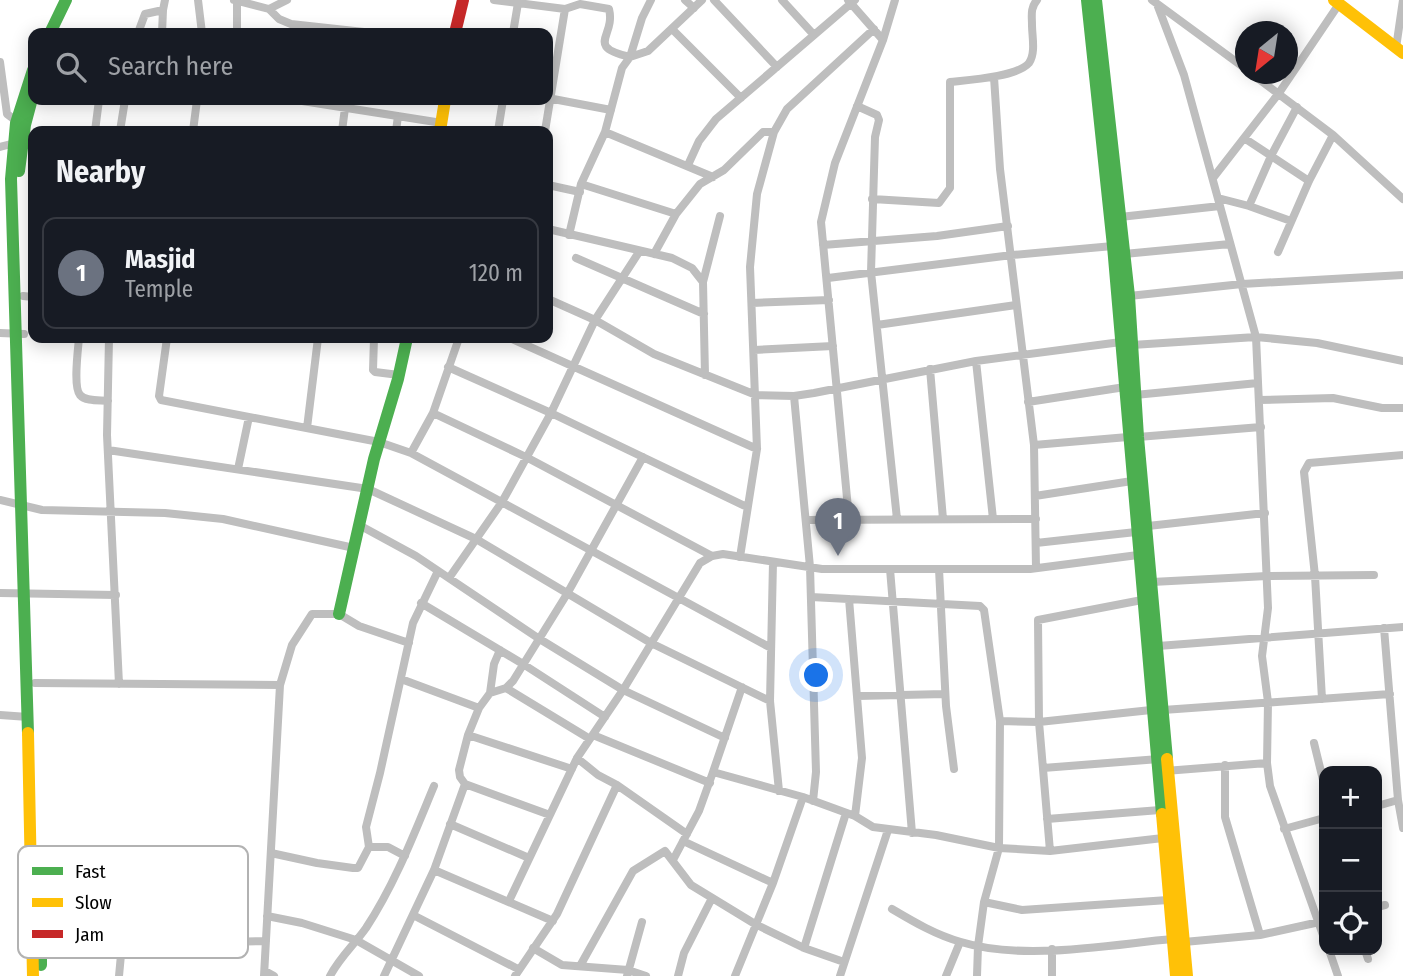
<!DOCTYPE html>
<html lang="en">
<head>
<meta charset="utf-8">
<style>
	:root { --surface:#171b24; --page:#242831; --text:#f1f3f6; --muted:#9ea1a6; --line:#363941; --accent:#0f766e }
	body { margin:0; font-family:"Fira Sans Condensed",sans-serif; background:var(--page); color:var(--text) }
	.controls { position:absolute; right:21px; bottom:21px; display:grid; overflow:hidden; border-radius:14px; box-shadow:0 4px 18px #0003 }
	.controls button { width:63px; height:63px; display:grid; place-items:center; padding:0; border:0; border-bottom:2px solid var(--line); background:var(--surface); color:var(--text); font:35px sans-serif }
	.compass { position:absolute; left:1235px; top:21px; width:63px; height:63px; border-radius:50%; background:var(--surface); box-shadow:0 4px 18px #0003; rotate:210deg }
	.you { position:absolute; left:817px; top:676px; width:24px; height:24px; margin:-18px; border:5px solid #fff; border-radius:50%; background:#1a73e8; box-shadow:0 0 0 10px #1a73e833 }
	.badge { display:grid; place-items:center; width:46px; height:46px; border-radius:50%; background:var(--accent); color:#fff; font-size:23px; font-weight:700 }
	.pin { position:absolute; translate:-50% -58px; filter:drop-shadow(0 2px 4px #0008) }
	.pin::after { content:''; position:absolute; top:37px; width:24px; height:21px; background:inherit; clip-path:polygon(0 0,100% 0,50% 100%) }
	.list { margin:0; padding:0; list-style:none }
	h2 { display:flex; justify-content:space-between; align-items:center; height:91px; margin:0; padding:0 28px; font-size:30px }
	h2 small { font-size:23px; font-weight:400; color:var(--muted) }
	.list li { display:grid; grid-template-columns:46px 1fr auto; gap:21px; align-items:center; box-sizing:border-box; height:112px; margin:0 14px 14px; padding:0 14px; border:2px solid var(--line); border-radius:14px }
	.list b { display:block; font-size:26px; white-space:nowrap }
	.list p { margin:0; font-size:23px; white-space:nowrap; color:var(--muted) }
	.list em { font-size:23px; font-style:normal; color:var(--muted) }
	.icon { flex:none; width:38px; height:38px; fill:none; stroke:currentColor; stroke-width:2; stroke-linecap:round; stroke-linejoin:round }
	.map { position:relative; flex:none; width:1403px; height:976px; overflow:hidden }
	.search { position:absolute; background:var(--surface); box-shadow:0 4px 18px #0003; left:28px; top:28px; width:525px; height:77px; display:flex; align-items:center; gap:18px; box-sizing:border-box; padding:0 24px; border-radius:14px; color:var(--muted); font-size:26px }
	.panel { position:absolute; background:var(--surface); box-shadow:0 4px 18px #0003; left:28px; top:126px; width:525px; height:217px; border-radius:14px }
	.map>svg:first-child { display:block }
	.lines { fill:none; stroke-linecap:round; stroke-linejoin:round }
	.street { stroke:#bebebe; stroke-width:8 }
	.fast { stroke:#4caf50; stroke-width:12 }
	.slow { stroke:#ffc107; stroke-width:12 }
	.jam { stroke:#c62828; stroke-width:12 }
	.key { fill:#fff; stroke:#b2b2b2; stroke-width:2 }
	.key-label { font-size:19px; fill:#000 }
</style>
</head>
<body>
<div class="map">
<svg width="1403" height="976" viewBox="0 0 1403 976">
	<rect width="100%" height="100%" fill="#fff"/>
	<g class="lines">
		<path class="street" d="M 198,0 L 202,33
			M 234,0 L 269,9 L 287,0
			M 494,0 L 565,9 L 580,4 L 609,9 C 616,37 584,46 630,57 L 642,18 L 651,0
			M 685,0 L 694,8
			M 714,0 L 777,67
			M 782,0 L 814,35
			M 848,0 L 883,40
			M 1152,0 L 1246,69
			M 1157,4 L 1184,75 L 1256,337 L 1268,608 L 1262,656 L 1268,702 L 1267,763 L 1270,786 L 1324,938
			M 269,9 L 279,19 L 291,24 L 373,33
			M 672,29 L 741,98
			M 138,33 L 145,14 L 163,10 L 165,0
			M 162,33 L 163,10
			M 237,33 L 237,1
			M 513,33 L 518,3
			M 1396,48 L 1403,0
			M 0,62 L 7,114 L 19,123
			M 1252,74 L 1333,135 L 1403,199
			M 994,77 L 1000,169 L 1034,445 L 1036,568
			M 548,98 L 611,110
			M 296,100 L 442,123
			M 857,106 L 877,115 L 879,120 L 875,137 L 871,272 L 897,519
			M 95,131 L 99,100
			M 120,131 L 125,100
			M 193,131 L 197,100
			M 342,131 L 345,108
			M 396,131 L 398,116
			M 498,131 L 503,100
			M 545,131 L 565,9
			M 605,132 L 713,177
			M 1244,138 L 1309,181
			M 0,147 L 15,143
			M 688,165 L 699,141 L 716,119 L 855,0
			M 1213,178 L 1279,93 L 1339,4
			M 581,184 L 676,214
			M 548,185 L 580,192
			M 1218,198 L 1249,206 L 1291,221
			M 872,199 L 939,203 L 950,188 L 950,82 C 968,80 1017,77 1029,63 C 1036,53 1032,36 1032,25 C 1032,16 1030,8 1037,0
			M 1249,206 L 1271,156 L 1297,107
			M 1120,217 L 1220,206
			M 548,229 L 672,258 L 692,268 L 703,282 L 705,375
			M 569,235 L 581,184 L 605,132 L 622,68 L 630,57 L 648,51 L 702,0
			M 823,245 L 937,236 L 1008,226
			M 1278,252 L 1309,181 L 1333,135
			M 654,254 L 676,214 L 700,184 L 724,170 L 763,132 L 774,132
			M 1124,254 L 1230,244
			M 576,258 L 704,314
			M 828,278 L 1012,255 L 1113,246
			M 703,282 L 720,216
			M 23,296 L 33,297
			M 1129,296 L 1242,284 L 1403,275
			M 548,299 L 595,320 L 654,354 L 756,395 L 794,396 L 814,393 L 976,361 L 1121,342 L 1132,345 L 1256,337 L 1317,343 L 1403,361
			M 752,303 L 829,300
			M 877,325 L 1016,305
			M 0,333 L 24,334
			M 79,338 C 78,350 73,387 80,395 C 86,402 100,400 108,401
			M 109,338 L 107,435 L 119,684
			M 167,338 L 159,396 L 161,400 L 379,442 L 411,453 L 771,648
			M 374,338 L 373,370 L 375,372 L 399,375
			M 510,338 L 757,449
			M 754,350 L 833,346
			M 976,361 L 993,519
			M 448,367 L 551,413 L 747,507
			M 930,369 L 943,519
			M 1135,395 L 1258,383
			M 794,396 L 810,567 L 816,772 L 813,801
			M 1259,400 L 1333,398 L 1382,408 L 1403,408
			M 1028,402 L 1125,387
			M 433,413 L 526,457 L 712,556
			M 307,428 L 318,338
			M 1138,437 L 1261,427
			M 1034,445 L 1128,437
			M 108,450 L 368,489 L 476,539 L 651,643 L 770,701
			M 411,453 L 433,413 L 459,338
			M 238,469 L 249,417
			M 1035,496 L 1132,481
			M 0,500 L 42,510 L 165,513 L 223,519 L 354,548
			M 849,519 L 821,222 L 835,163 L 883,40 L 895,0
			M 806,520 L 1036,519
			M 359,525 L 416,556 L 538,638 L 623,690 L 725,738
			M 1148,526 L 1265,513
			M 1036,543 L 1136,532
			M 740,557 L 757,449 L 750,267 L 757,194 L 774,132 L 787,109 L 874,29
			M 773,562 L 770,701 L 779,791
			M 890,569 L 912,833
			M 939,569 L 946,706 L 954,769
			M 449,578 L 502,502 L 551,413 L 595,320 L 639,252
			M 1152,582 L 1267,576 L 1374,575
			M 0,593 L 116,595
			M 811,597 L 980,606 L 984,610 L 1000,721 L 999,848 L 984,902 L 978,946 L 977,976
			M 849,599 L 862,758 L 855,816
			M 421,603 L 523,664 L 605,717
			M 1384,628 L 1398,800 L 1403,828
			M 1158,646 L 1403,627
			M 401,679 L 479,708
			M 35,683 L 280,685
			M 742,687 L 713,772 L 803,797 L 855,816 L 873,827 L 936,835 L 999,848 L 1050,851 L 1163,838
			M 506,688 L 590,739
			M 490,693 L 506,688 L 513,681 L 567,594 L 643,457
			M 857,696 L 945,694
			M 1322,699 L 1315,576 L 1304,472 L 1309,463 L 1403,455
			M 1163,710 L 1390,694
			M 0,715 L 28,717
			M 1000,721 L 1039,722 L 1151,710
			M 468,735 L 572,769
			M 593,735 L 710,783
			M 1314,743 L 1324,784
			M 577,758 L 598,775 L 617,785 L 687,834
			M 1225,765 L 1225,817 L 1260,935
			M 1043,768 L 1159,759
			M 1165,771 L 1267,763
			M 465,784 L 550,815
			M 1377,806 L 1398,800
			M 1047,819 L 1160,810
			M 450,824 L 529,858
			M 1284,829 L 1324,818
			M 683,841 L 773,883
			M 369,847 L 366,827 L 380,773 L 413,623 L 438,571
			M 1050,851 L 1039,722 L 1038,620 L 1142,600
			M 271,853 L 317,863 L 353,868 L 358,868 L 369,847 L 388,847 L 405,856
			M 673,860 L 699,811 L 713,772
			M 434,870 L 553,921
			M 509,901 L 577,758 L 623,690 L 700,563 L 712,556 L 723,554 L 822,569 L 1030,569 L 1138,555
			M 984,902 L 1022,910 L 1168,900
			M 1377,907 L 1385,905
			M 892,909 C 914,922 936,935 961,942 C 1023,961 1108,945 1172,939
			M 413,915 L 518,969
			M 267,916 L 302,923 L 356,940 L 419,976
			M 1184,942 L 1260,935 L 1324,921
			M 42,947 L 266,941
			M 533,948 L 562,965 L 628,970 L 646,976
			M 804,948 L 846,813
			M 1329,950 L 1338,976
			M 1365,950 L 1368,959
			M 580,966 L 633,871 L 665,851 L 691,885 L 755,924 L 804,948 L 844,962
			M 265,971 L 274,976
			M 119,976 L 122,944
			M 264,976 L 280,685 L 292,645 L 312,614 L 339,614 L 359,626 L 409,643
			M 330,976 C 340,957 354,945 366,928 C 395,884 414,834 434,786
			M 384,976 L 434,870 L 465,784 L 460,777 L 459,770 L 468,735 L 479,708 L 490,693 L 494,664 L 500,650
			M 515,976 L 557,914 L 617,785
			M 627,976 L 642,922
			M 678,976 L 684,953 L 712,898
			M 735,976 L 773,883 L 803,797
			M 840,976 L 888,830
			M 946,976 L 960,942
			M 1052,976 L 1052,949"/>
		<path class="fast" d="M 1087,0 L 1113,246 L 1162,814
			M 1096,0 L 1129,296 L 1138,437 L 1167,759
			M 50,33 L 66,0
			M 19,171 L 25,125 L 33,95
			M 339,614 L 374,459 L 398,379 L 407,338
			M 28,733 L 11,179 L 16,123 L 33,70
			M 41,913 L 41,965"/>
		<path class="slow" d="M 1334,0 L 1403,53
			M 440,131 L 445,100
			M 28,733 L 33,976
			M 1167,759 L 1187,976
			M 1162,814 L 1176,976"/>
		<path class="jam" d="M 455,33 L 463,0"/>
	</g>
	<rect x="18" y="846" width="230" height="112" rx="10" class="key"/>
	<rect x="32" y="867" width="31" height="8" fill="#4caf50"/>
	<rect x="32" y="898" width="31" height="9" fill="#ffc107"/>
	<rect x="32" y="930" width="31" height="8" fill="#c62828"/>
	<g class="key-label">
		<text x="75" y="878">Fast</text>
		<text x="75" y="909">Slow</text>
		<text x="75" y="941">Jam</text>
	</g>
</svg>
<div class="controls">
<button>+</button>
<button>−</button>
<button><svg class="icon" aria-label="locate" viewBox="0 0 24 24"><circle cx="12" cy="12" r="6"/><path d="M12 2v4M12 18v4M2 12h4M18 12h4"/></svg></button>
</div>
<svg class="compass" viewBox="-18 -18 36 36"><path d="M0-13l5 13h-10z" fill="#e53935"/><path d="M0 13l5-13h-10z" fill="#9ea1a6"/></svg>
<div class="you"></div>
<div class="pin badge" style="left:838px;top:556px;background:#6b7280">1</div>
<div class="search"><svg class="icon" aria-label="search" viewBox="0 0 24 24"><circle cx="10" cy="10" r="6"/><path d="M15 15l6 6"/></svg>Search here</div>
<section class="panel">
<h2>Nearby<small></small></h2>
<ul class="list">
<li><span class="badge" style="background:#6b7280">1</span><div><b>Masjid</b><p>Temple</p></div><em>120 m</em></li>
</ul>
</section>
</div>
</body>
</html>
